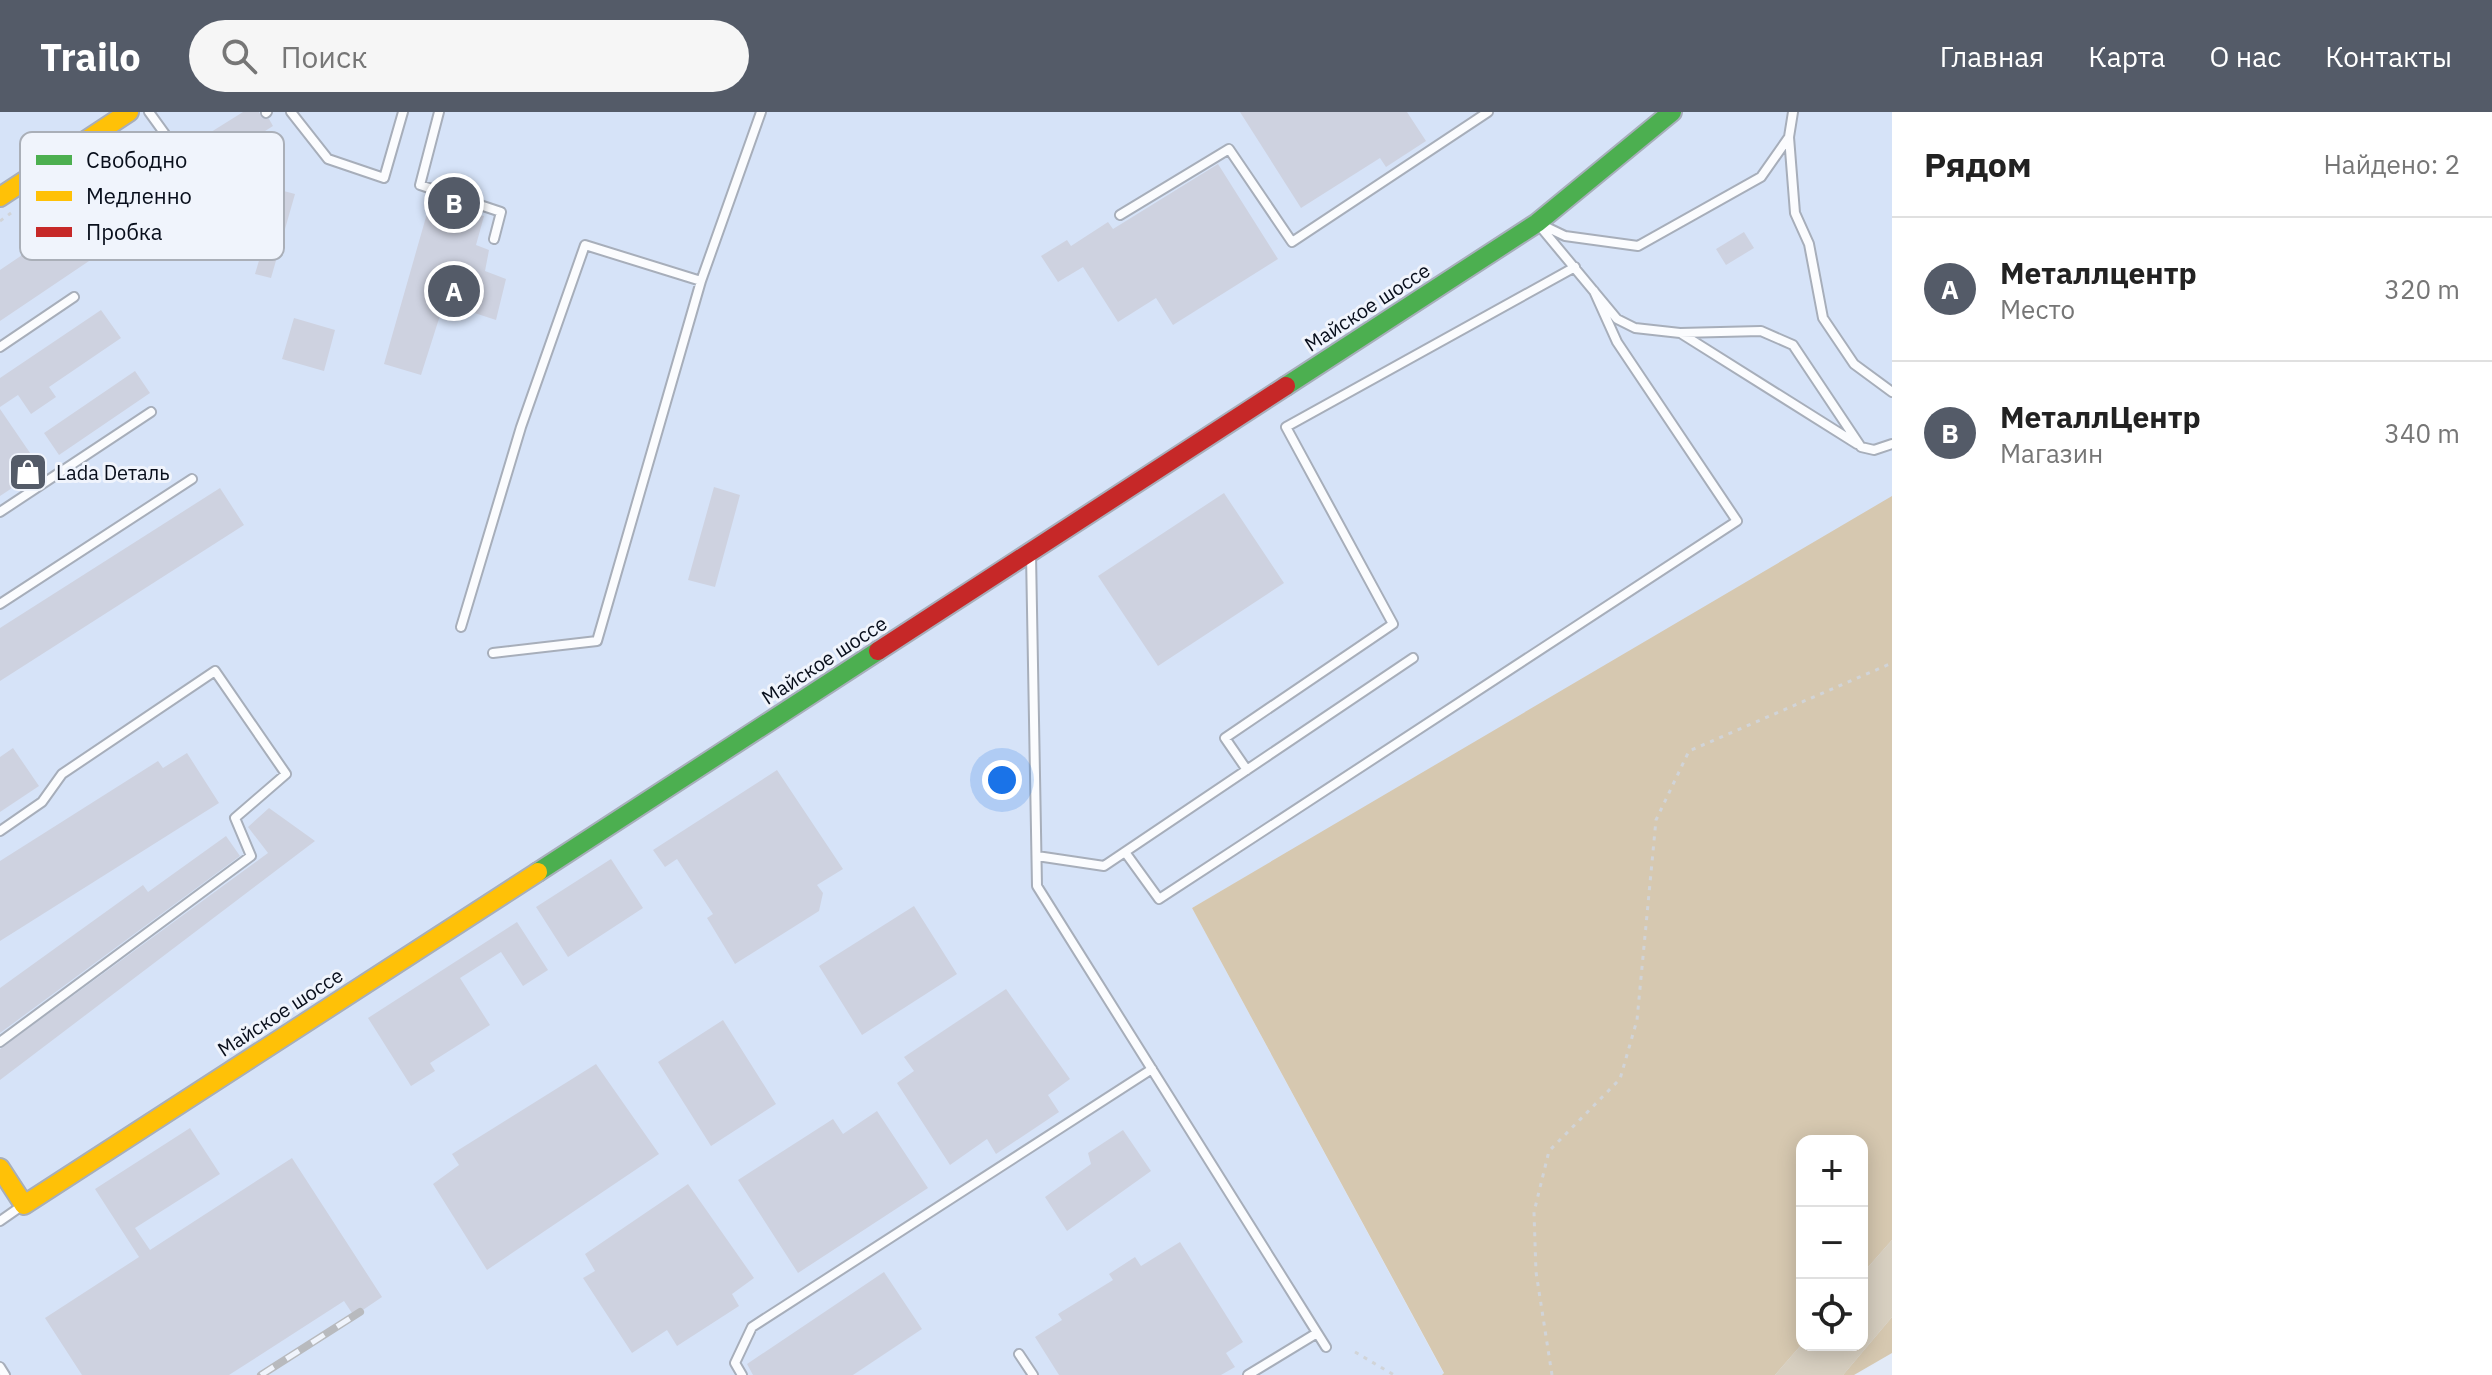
<!DOCTYPE html>
<html lang="ru">
<head>
<meta charset="utf-8">
<style>
	:root { --surface:#fff; --page:#f6f6f6; --text:#222; --muted:#767676; --line:#e0e0e0; --accent:#545b68 }
	body { margin:0; font-family:"IBM Plex Sans",sans-serif; background:var(--page); color:var(--text) }
	.controls { position:absolute; right:24px; bottom:24px; display:grid; overflow:hidden; border-radius:16px; box-shadow:0 4px 20px #0003 }
	.controls button { width:72px; height:72px; display:grid; place-items:center; padding:0; border:0; border-bottom:2px solid var(--line); background:var(--surface); color:var(--text); font:40px sans-serif }
	.you { position:absolute; left:1002px; top:668px; width:28px; height:28px; margin:-20px; border:6px solid #fff; border-radius:50%; background:#1a73e8; box-shadow:0 0 0 12px #1a73e833 }
	.badge { display:grid; place-items:center; width:52px; height:52px; border-radius:50%; background:var(--accent); color:#fff; font-size:26px; font-weight:700 }
	.pin { position:absolute; translate:-50% -50%; border:4px solid #fff; box-shadow:0 2px 8px #0006 }
	.list { margin:0; padding:0; list-style:none }
	h2 { display:flex; justify-content:space-between; align-items:center; height:104px; margin:0; padding:0 32px; font-size:34px }
	h2 small { font-size:26px; font-weight:400; color:var(--muted) }
	.list li { display:grid; grid-template-columns:52px 1fr auto; gap:24px; align-items:center; box-sizing:border-box; height:144px; padding:0 32px; border-top:2px solid var(--line) }
	.list b { display:block; font-size:30px; white-space:nowrap }
	.list p { margin:0; font-size:26px; white-space:nowrap; color:var(--muted) }
	.list em { font-size:26px; font-style:normal; color:var(--muted) }
	.icon { flex:none; width:44px; height:44px; fill:none; stroke:currentColor; stroke-width:2; stroke-linecap:round; stroke-linejoin:round }
	.map { position:relative; flex:none; width:1892px; height:1263px; overflow:hidden }
	header { display:flex; align-items:center; gap:48px; box-sizing:border-box; height:112px; padding:0 40px; background:var(--accent); color:#fff }
	header strong { font-size:38px }
	nav { display:flex; gap:44px; margin-inline-start:auto; font-size:28px }
	.search { width:560px; height:72px; background:var(--page); display:flex; align-items:center; gap:20px; box-sizing:border-box; padding:0 28px; border-radius:44px; color:var(--muted); font-size:30px }
	main { display:flex }
	aside { flex:1; background:var(--surface) }
	.map>svg:first-child { display:block }
	.built { fill:#d6e3f8 }
	.green { fill:#d7cfc0 }
	.forest { fill:#d6c8b0 }
	.building { fill:#ced2e0 }
	.lines { fill:none; stroke-linecap:round; stroke-linejoin:round }
	.lane-casing { stroke:#a7aeba; stroke-width:12 }
	.fast-casing { stroke:#a7aeba; stroke-width:22 }
	.slow-casing { stroke:#a7aeba; stroke-width:22 }
	.jam-casing { stroke:#a7aeba; stroke-width:22 }
	.path { stroke:#d1d4d8; stroke-width:3; stroke-dasharray:4 6; stroke-linecap:butt }
	.lane { stroke:#fbfcfe; stroke-width:8 }
	.fast { stroke:#4caf50; stroke-width:18 }
	.slow { stroke:#ffc107; stroke-width:18 }
	.jam { stroke:#c62828; stroke-width:18 }
	.rail-casing { stroke:#b8babe; stroke-width:8 }
	.rail { stroke:#f0f4fc; stroke-width:5; stroke-dasharray:15; stroke-linecap:butt }
	.labels { text-anchor:middle; dominant-baseline:central; stroke-width:6; stroke-linejoin:round; paint-order:stroke }
	.street-label { font-size:20px; fill:#080e1b; stroke:#f0f4fc }
	.poi-label { font-size:20px; fill:#080e1b; stroke:#f0f4fc; text-anchor:start }
	.key { fill:#f0f4fc; stroke:#aaafb8; stroke-width:2 }
	.key-label { font-size:22px; fill:#080e1b }
</style>
</head>
<body>
<header>
<strong>Trailo</strong>
<div class="search"><svg class="icon" aria-label="search" viewBox="0 0 24 24"><circle cx="10" cy="10" r="6"/><path d="M15 15l6 6"/></svg>Поиск</div>
<nav><a>Главная</a><a>Карта</a><a>О нас</a><a>Контакты</a></nav>
</header>
<main>
<div class="map">
<svg width="1892" height="1263" viewBox="0 0 1892 1263">
	<rect width="100%" height="100%" fill="#e2eaf7"/>
	<path class="built" d="M 0,0 L 1892,0 L 1892,391 L 1192,796 L 1444,1262 L 1442,1263 L 0,1263 Z"/>
	<path class="green" d="M 1892,1128 L 1892,1205 L 1843,1263 L 1775,1263 L 1802,1232 L 1862,1233 L 1862,1162 Z"/>
	<path class="forest" d="M 1892,384 L 1892,1128 L 1862,1162 L 1862,1029 L 1802,1029 L 1802,1232 L 1775,1263 L 1442,1263 L 1444,1261 L 1192,796 Z
		M 1892,1205 L 1892,1241 L 1854,1263 L 1843,1263 Z"/>
	<path class="building" d="M 243,0 L 259,0 L 262,6 L 269,7 L 273,14 L 218,49 L 203,25 Z
		M 1240,0 L 1407,0 L 1426,29 L 1386,55 L 1380,46 L 1301,96 Z
		M 1218,52 L 1278,147 L 1173,213 L 1156,186 L 1118,210 L 1083,155 L 1058,170 L 1041,144 L 1067,128 L 1071,134 L 1108,110 L 1113,117 Z
		M 280,78 L 295,82 L 271,166 L 255,162 Z
		M 430,91 L 484,104 L 476,133 L 489,138 L 485,159 L 506,167 L 496,208 L 444,191 L 421,263 L 384,252 Z
		M 68,112 L 92,147 L 0,209 L 0,158 Z
		M 1744,120 L 1754,136 L 1726,153 L 1716,137 Z
		M 101,198 L 121,226 L 49,275 L 56,285 L 31,302 L 18,283 L 0,295 L 0,266 Z
		M 294,206 L 335,218 L 324,259 L 282,247 Z
		M 135,259 L 150,281 L 59,343 L 44,321 Z
		M 0,297 L 41,357 L 0,384 Z
		M 714,375 L 740,383 L 715,475 L 688,468 Z
		M 220,376 L 244,413 L 0,569 L 0,516 Z
		M 1224,381 L 1284,471 L 1158,554 L 1098,464 Z
		M 13,636 L 39,674 L 0,700 L 0,645 Z
		M 187,641 L 219,691 L 0,829 L 0,749 L 158,649 L 163,656 Z
		M 777,658 L 843,757 L 817,773 L 823,781 L 819,799 L 735,852 L 707,806 L 713,802 L 677,747 L 665,755 L 653,738 Z
		M 269,696 L 315,729 L 0,968 L 0,937 L 268,741 L 248,715 Z
		M 226,724 L 240,744 L 0,921 L 0,876 L 143,773 L 148,780 Z
		M 611,747 L 643,796 L 568,845 L 536,795 Z
		M 914,794 L 957,862 L 862,923 L 819,854 Z
		M 517,810 L 548,858 L 523,874 L 501,840 L 460,866 L 490,913 L 430,951 L 435,959 L 411,974 L 368,906 Z
		M 1006,877 L 1070,967 L 1048,983 L 1059,1000 L 996,1042 L 987,1027 L 950,1053 L 897,971 L 914,959 L 904,945 Z
		M 723,908 L 776,992 L 711,1034 L 658,950 Z
		M 596,952 L 659,1042 L 487,1158 L 433,1072 L 459,1053 L 452,1042 Z
		M 877,999 L 928,1076 L 798,1161 L 738,1068 L 833,1007 L 843,1022 Z
		M 190,1016 L 220,1062 L 135,1116 L 150,1138 L 292,1046 L 382,1185 L 354,1204 L 344,1189 L 229,1263 L 82,1263 L 45,1206 L 139,1145 L 95,1077 Z
		M 1123,1018 L 1151,1059 L 1067,1119 L 1045,1085 L 1091,1052 L 1088,1041 Z
		M 688,1072 L 754,1166 L 732,1182 L 739,1194 L 677,1234 L 667,1218 L 632,1241 L 583,1166 L 595,1159 L 585,1142 Z
		M 1180,1130 L 1243,1230 L 1226,1241 L 1235,1255 L 1221,1263 L 1059,1263 L 1035,1225 L 1062,1208 L 1058,1202 L 1113,1168 L 1109,1162 L 1135,1145 L 1141,1154 Z
		M 884,1160 L 922,1217 L 853,1263 L 753,1263 L 747,1252 Z"/>
	<g class="lines">
		<defs>
			<path id="lane" d="M 149,0 L 183,47 L 252,93
				M 291,0 L 328,47 L 384,66 L 403,0
				M 439,0 L 420,73 L 501,100 L 494,127
				M 1793,0 L 1789,25 L 1795,101 L 1809,132 L 1823,206 L 1854,252 L 1892,280
				M 266,1 L 267,0
				M 1120,103 L 1229,37 L 1292,130 L 1488,0
				M 1538,112 L 1617,207 L 1635,216 L 1680,221 L 1761,219 L 1793,233 L 1861,335 L 1874,338 L 1892,332
				M 1542,113 L 1565,124 L 1638,134 L 1761,65 L 1789,25
				M 1682,222 L 1857,332
				M 0,235 L 74,185
				M 0,400 L 151,300
				M 1031,442 L 1037,774 L 1326,1235
				M 0,492 L 192,367
				M 461,515 L 521,315 L 585,133 L 701,169
				M 493,541 L 597,529 L 701,169 L 761,0
				M 1247,658 L 1225,626 L 1393,512 L 1286,315 L 1575,155
				M 0,719 L 42,690 L 62,662 L 215,559 L 286,662 L 235,706 L 251,744 L 0,930
				M 1125,740 L 1159,787 L 1737,409 L 1617,230 L 1594,179
				M 1037,744 L 1104,754 L 1413,546
				M 0,1109 L 23,1093
				M 1019,1242 L 1033,1263
				M 0,1255 L 5,1263
				M 742,1263 L 735,1251 L 752,1215 L 1152,957
				M 1248,1263 L 1317,1221"/>
			<path id="fast" d="M 1286,274 L 1537,111 L 1672,0
				M 538,760 L 878,539"/>
			<path id="slow" d="M 0,85 L 129,0
				M 0,1056 L 24,1093 L 538,760"/>
			<path id="jam" d="M 878,539 L 1286,274"/>
		</defs>
		<use href="#lane" class="lane-casing"/>
		<use href="#fast" class="fast-casing"/>
		<use href="#slow" class="slow-casing"/>
		<use href="#jam" class="jam-casing"/>
		<path class="path" d="M 0,109 L 11,101
			M 1355,1240 L 1394,1263
			M 1552,1263 L 1536,1160 L 1534,1100 L 1549,1039 L 1620,967 L 1637,908 L 1656,708 L 1689,639 L 1892,551"/>
		<use href="#lane" class="lane"/>
		<use href="#fast" class="fast"/>
		<use href="#slow" class="slow"/>
		<use href="#jam" class="jam"/>
		<defs>
			<path id="rail" d="M 261,1263 L 360,1200"/>
		</defs>
		<use href="#rail" class="rail-casing"/>
		<use href="#rail" class="rail"/>
	</g>
	<defs>
		<symbol id="shop-square" viewBox="-11 -11 22 22"><rect x="-9" y="-9" width="18" height="18" rx="4" fill="#545b68" stroke="#f0f4fc"/><path d="M-5-2.5h2.3a2.7 3.5 0 0 1 5.4 0H5L5.5 6h-11ZM-1.5-2.5h3a1.5 2.3 0 0 0-3 0Z" fill="#fff"/></symbol>
	</defs>
	<g fill-rule="evenodd">
		<use href="#shop-square" x="6" y="338" width="44" height="44"/>
	</g>
	<g class="labels">
		<g class="street-label">
			<text transform="translate(1367 195) rotate(-33)">Майское шоссе</text>
			<text transform="translate(824 548) rotate(-33)">Майское шоссе</text>
			<text transform="translate(280 900) rotate(-33)">Майское шоссе</text>
		</g>
		<g class="poi-label">
			<text x="56" y="360">Lada Dеталь</text>
		</g>
	</g>
	<rect x="20" y="20" width="264" height="128" rx="12" class="key"/>
	<rect x="36" y="43" width="36" height="10" fill="#4caf50"/>
	<rect x="36" y="79" width="36" height="10" fill="#ffc107"/>
	<rect x="36" y="115" width="36" height="10" fill="#c62828"/>
	<g class="key-label">
		<text x="86" y="56">Свободно</text>
		<text x="86" y="92">Медленно</text>
		<text x="86" y="128">Пробка</text>
	</g>
</svg>
<div class="controls">
<button>+</button>
<button>−</button>
<button><svg class="icon" aria-label="locate" viewBox="0 0 24 24"><circle cx="12" cy="12" r="6"/><path d="M12 2v4M12 18v4M2 12h4M18 12h4"/></svg></button>
</div>
<div class="you"></div>
<div class="pin badge" style="left:454px;top:179px">A</div>
<div class="pin badge" style="left:454px;top:91px">B</div>
</div>
<aside>
<h2>Рядом<small>Найдено: 2</small></h2>
<ul class="list">
<li><span class="badge">A</span><div><b>Металлцентр</b><p>Место</p></div><em>320 m</em></li>
<li><span class="badge">B</span><div><b>МеталлЦентр</b><p>Магазин</p></div><em>340 m</em></li>
</ul>
</aside>
</main>
</body>
</html>
